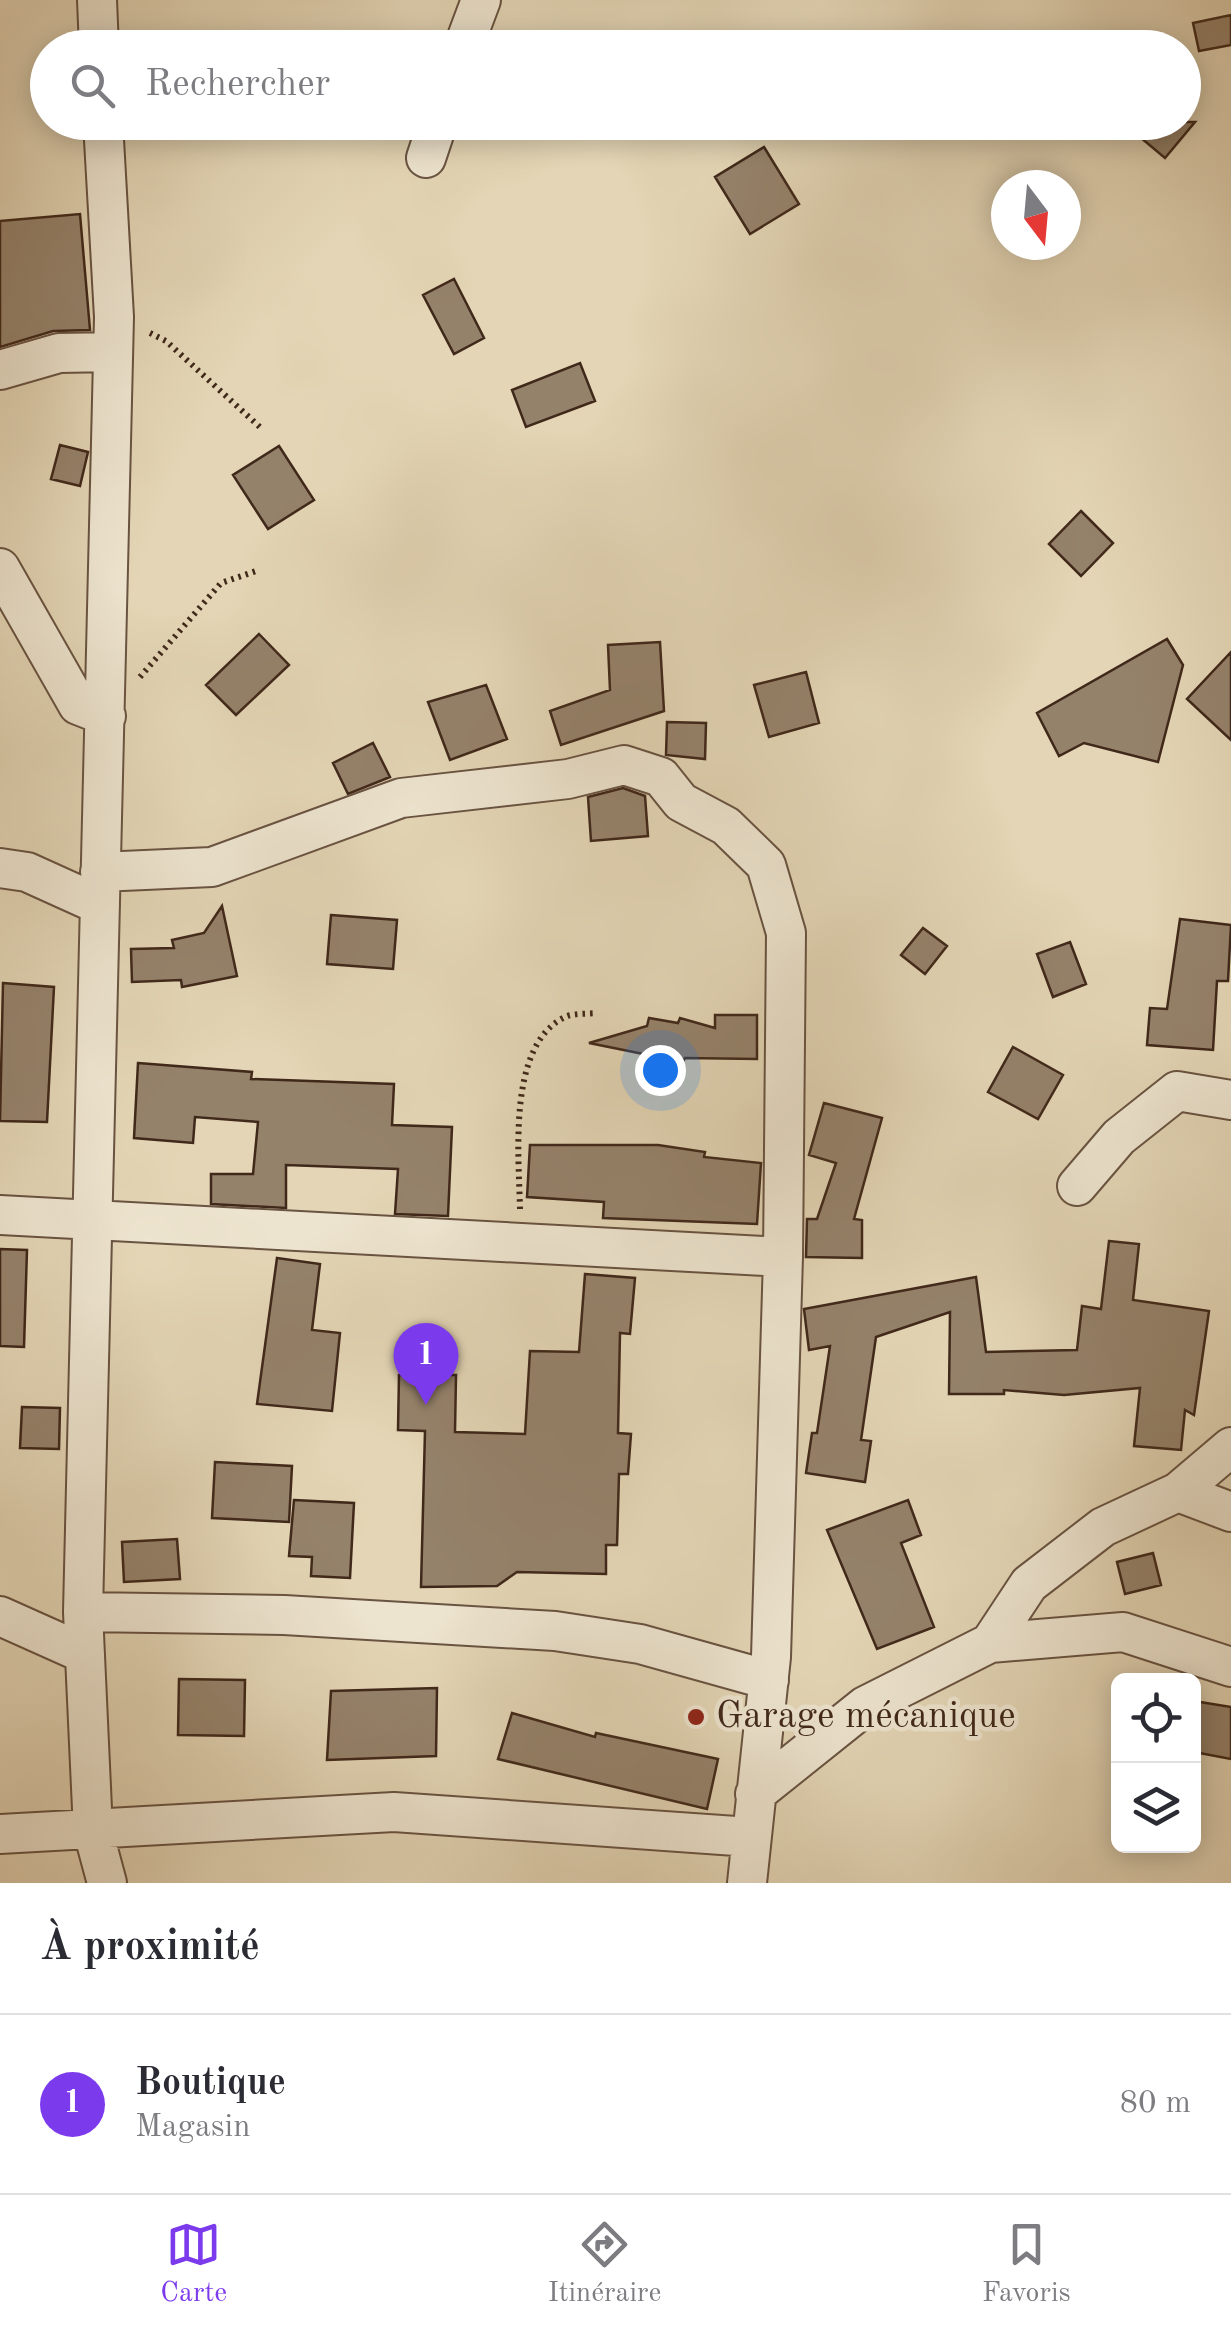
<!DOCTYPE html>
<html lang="fr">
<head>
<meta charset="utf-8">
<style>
	:root { --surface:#fff; --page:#f7f7f7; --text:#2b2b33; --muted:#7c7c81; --line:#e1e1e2; --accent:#7c3aed }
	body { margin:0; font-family:"Old Standard TT",serif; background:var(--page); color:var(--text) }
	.controls { position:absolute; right:30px; bottom:30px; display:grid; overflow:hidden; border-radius:15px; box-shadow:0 5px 25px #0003 }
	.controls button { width:90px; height:90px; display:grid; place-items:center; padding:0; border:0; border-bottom:2px solid var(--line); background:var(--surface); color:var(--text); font:50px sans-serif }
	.compass { position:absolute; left:991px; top:170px; width:90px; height:90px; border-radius:50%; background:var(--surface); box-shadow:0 5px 25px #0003; rotate:164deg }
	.you { position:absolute; left:660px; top:1070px; width:35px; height:35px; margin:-25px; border:8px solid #fff; border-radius:50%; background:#1a73e8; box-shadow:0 0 0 15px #1a73e833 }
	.badge { display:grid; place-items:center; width:65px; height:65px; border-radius:50%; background:var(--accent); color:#fff; font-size:32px; font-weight:700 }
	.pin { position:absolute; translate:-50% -82px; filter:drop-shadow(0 2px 5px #0008) }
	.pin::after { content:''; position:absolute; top:52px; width:35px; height:30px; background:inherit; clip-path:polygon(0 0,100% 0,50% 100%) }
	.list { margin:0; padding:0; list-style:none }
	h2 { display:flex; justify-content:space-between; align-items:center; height:130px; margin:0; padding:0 40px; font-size:42px }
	h2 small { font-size:32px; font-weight:400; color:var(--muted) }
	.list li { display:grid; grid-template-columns:65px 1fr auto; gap:30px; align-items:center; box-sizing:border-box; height:180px; padding:0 40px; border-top:2px solid var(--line) }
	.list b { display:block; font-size:38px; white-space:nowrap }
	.list p { margin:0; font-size:32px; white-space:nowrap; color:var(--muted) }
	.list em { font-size:32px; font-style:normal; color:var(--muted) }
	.icon { flex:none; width:55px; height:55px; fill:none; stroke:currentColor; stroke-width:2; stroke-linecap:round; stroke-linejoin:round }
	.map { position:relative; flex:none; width:1231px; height:1883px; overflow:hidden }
	.search { position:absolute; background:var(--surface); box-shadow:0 5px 25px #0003; left:30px; right:30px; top:30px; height:110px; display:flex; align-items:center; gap:25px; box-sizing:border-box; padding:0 35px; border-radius:55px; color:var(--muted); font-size:38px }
	.sheet { height:310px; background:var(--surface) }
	nav { display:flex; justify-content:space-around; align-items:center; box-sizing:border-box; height:140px; border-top:2px solid var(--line); background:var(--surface); font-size:28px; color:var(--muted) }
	nav a { display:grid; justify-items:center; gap:5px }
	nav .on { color:var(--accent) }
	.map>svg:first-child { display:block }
	.building { fill:#95826b; stroke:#40281a; stroke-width:2.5 }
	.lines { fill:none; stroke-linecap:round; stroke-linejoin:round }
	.minor-casing { stroke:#695341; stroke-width:42 }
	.path { stroke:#40281a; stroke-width:6; stroke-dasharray:2.5 5; stroke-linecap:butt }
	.minor { stroke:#ede4cf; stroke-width:38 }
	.poi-dot { fill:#8f2418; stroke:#ede4cf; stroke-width:4 }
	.labels { text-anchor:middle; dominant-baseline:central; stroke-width:9; stroke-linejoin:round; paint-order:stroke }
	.poi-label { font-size:38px; fill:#40281a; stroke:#ede4cf; text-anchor:start }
</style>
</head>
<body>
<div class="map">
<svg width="1231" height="1883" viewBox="0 0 1231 1883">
	<rect width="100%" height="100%" fill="#e3d5b5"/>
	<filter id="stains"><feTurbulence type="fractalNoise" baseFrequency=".002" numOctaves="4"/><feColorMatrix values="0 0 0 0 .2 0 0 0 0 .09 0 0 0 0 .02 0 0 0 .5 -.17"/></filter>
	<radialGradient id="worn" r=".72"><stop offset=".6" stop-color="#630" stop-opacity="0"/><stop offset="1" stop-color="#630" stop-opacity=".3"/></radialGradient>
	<path class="building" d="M 1231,15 L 1231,45 L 1199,51 L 1193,23 Z
		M 1122,122 L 1195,122 L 1165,158 Z
		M 764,147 L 799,204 L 750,234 L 715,177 Z
		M 80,214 L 90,330 L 53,331 L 0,347 L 0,221 Z
		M 454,279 L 484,338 L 454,354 L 423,295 Z
		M 580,363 L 595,401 L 526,427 L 512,390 Z
		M 60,445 L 88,452 L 80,486 L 51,479 Z
		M 279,446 L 314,500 L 268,529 L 233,475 Z
		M 1081,511 L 1113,543 L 1081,576 L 1049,544 Z
		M 259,634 L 289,665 L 236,715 L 206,685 Z
		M 1167,639 L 1183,665 L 1158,762 L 1084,743 L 1059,756 L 1037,713 Z
		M 660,642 L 664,711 L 561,745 L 550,711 L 610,690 L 608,645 Z
		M 1231,652 L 1231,740 L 1187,699 Z
		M 806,672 L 819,723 L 769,737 L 754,685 Z
		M 486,685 L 507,739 L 450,760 L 428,702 Z
		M 667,722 L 706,723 L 705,759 L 666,755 Z
		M 373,743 L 390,777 L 348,794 L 333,763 Z
		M 623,788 L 645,796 L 648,836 L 591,841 L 588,797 Z
		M 222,906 L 237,976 L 182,987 L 181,980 L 132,982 L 131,949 L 174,948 L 172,940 L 204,933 Z
		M 331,915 L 397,920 L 393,969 L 327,964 Z
		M 1180,919 L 1231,925 L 1228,981 L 1217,981 L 1213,1050 L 1147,1045 L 1150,1008 L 1167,1009 Z
		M 923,928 L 947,946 L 925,974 L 901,955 Z
		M 1070,942 L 1086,984 L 1053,997 L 1037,954 Z
		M 3,983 L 54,987 L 47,1122 L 0,1121 Z
		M 715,1015 L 757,1015 L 757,1059 L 685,1058 L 683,1062 L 589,1043 L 647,1026 L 649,1018 L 678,1023 L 680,1018 L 715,1028 Z
		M 1013,1047 L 1063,1075 L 1038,1119 L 988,1092 Z
		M 138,1063 L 252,1072 L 251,1079 L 394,1084 L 392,1125 L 452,1127 L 448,1216 L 395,1214 L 398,1169 L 286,1165 L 286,1208 L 211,1204 L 211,1174 L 253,1174 L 258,1122 L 195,1117 L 193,1143 L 134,1138 Z
		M 824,1103 L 882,1118 L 854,1219 L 862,1220 L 862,1258 L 806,1257 L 807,1219 L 817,1219 L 836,1163 L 809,1155 Z
		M 530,1145 L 658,1145 L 705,1152 L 704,1157 L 761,1163 L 757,1224 L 603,1218 L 604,1202 L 527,1197 Z
		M 1109,1241 L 1139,1244 L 1133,1300 L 1209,1311 L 1194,1415 L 1185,1410 L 1181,1450 L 1134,1446 L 1140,1388 L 1064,1395 L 1004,1390 L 1004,1394 L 949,1394 L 950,1312 L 876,1337 L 861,1440 L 871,1441 L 865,1482 L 806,1473 L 812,1433 L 817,1433 L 830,1346 L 809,1350 L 804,1309 L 976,1277 L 986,1352 L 1077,1350 L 1082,1306 L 1101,1309 Z
		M 0,1249 L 27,1250 L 24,1347 L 0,1346 Z
		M 277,1258 L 320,1264 L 312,1330 L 340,1333 L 332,1411 L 257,1404 Z
		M 585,1274 L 635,1278 L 630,1334 L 620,1333 L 618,1433 L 631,1434 L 628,1474 L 619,1474 L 617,1545 L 606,1545 L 606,1574 L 517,1572 L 497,1586 L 421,1587 L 425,1431 L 398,1430 L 399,1375 L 456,1375 L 455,1432 L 525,1434 L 530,1351 L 579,1352 Z
		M 22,1407 L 60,1408 L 59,1449 L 20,1448 Z
		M 215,1462 L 292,1466 L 289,1522 L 212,1518 Z
		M 294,1500 L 354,1503 L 350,1578 L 311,1576 L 312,1557 L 289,1556 Z
		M 908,1500 L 921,1535 L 901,1543 L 934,1627 L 877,1649 L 827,1530 Z
		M 177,1539 L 180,1579 L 124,1582 L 122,1542 Z
		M 1153,1553 L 1161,1585 L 1125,1594 L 1117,1562 Z
		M 179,1679 L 245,1680 L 244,1736 L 178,1735 Z
		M 437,1688 L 436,1756 L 327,1760 L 331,1691 Z
		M 1194,1701 L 1231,1707 L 1231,1759 L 1194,1752 Z
		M 512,1713 L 595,1737 L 596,1733 L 718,1759 L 707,1809 L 498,1759 Z"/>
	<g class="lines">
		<defs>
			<path id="minor" d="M 97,0 L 99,48
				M 463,48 L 481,0
				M 103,122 L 114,317 L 83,1612 L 93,1831 L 107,1883
				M 426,158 L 438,122
				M 0,370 L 59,353 L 113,352
				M 0,568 L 78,705 L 106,716
				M 0,868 L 27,872 L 100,905
				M 100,872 L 212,867 L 401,798 L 568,779 L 624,765 L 661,777 L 681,802 L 726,826 L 766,865 L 786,933 L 783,1257 L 771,1657 L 747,1883
				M 1077,1186 L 1119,1137 L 1177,1091 L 1231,1100
				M 0,1215 L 783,1257
				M 1178,1492 L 1231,1447
				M 83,1612 L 284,1615 L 555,1631 L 640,1644 L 769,1680
				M 0,1616 L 85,1654
				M 990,1643 L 1029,1584 L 1103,1527 L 1178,1492 L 1231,1512
				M 755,1794 L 865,1706 L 990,1643 L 1123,1632 L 1231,1667
				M 0,1834 L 394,1812 L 750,1837"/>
		</defs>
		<use href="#minor" class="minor-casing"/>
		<path class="path" d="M 150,333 L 166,341 L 262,429
			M 140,677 L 221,583 L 259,570
			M 520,1209 C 519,1156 507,1045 565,1017 C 573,1013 588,1014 597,1013"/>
		<use href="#minor" class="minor"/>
	</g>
	<circle class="poi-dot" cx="696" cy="1717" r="10"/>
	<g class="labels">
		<g class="poi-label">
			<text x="716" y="1717">Garage mécanique</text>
		</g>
	</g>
	<rect width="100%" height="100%" filter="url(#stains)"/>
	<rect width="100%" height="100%" fill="url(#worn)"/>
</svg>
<div class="controls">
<button><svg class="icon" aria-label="locate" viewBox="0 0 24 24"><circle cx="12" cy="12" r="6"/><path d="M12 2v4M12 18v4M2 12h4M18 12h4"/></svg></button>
<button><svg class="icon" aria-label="layers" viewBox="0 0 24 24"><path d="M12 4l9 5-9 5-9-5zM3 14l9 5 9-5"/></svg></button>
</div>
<svg class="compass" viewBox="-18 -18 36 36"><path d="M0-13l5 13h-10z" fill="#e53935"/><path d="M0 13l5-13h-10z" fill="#7c7c81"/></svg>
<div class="you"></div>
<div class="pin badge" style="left:426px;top:1405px">1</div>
<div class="search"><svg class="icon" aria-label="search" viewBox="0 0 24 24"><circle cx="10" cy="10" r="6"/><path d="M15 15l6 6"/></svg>Rechercher</div>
</div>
<section class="sheet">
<h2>À proximité<small></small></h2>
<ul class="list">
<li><span class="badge">1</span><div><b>Boutique</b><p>Magasin</p></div><em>80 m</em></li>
</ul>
</section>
<nav>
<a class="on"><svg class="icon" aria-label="map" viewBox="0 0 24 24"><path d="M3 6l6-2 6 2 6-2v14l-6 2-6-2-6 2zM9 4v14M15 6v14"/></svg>Carte</a>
<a><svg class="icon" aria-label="directions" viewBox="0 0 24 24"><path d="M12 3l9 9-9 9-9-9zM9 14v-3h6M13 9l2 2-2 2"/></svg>Itinéraire</a>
<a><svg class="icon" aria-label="saved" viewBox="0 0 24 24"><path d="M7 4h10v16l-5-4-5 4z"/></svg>Favoris</a>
</nav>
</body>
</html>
